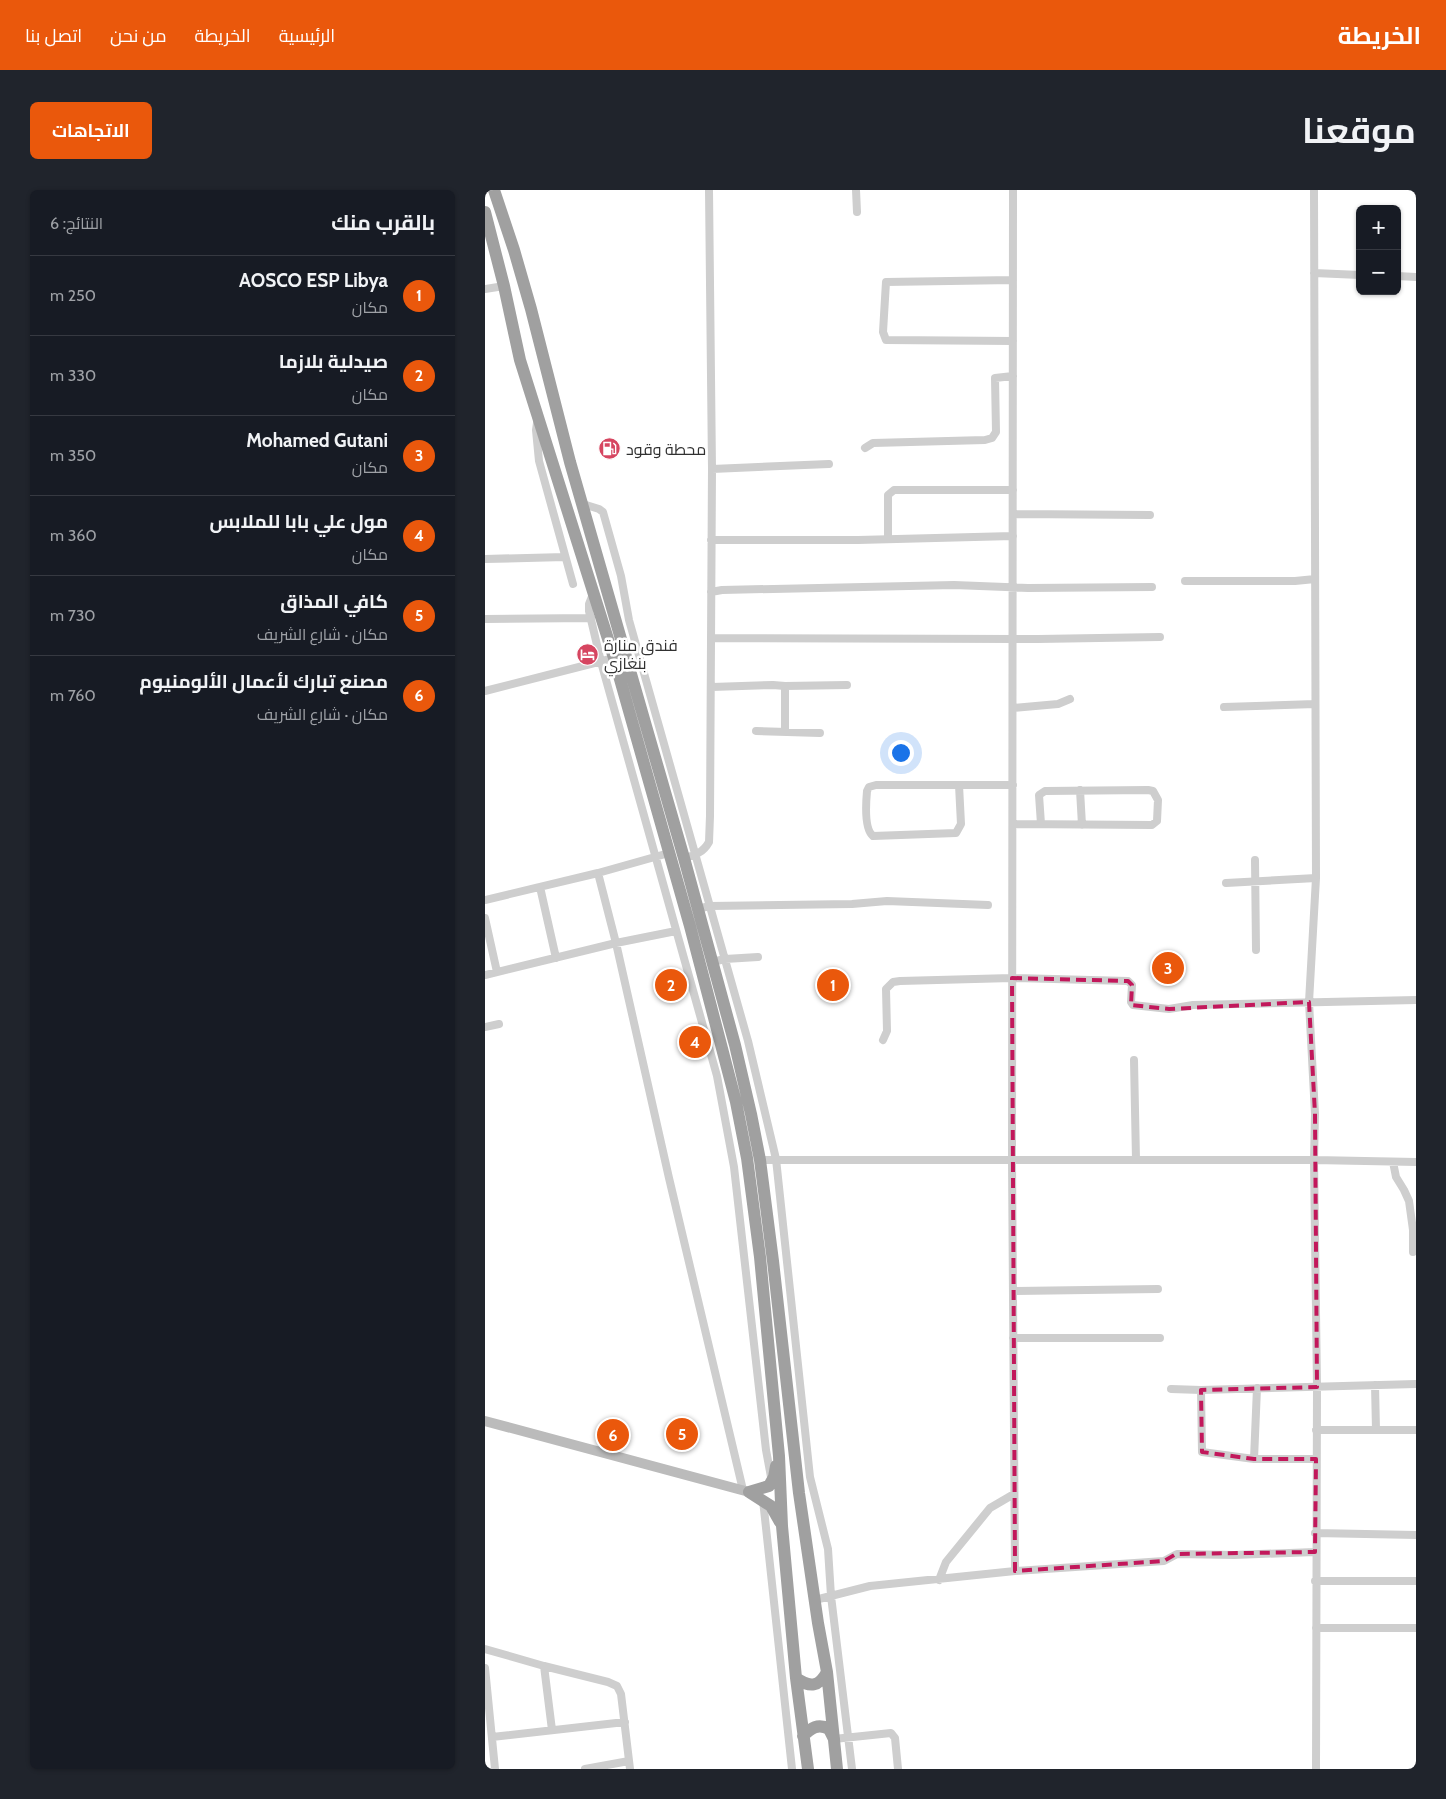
<!DOCTYPE html>
<html lang="ar">
<head>
<meta charset="utf-8">
<style>
	:root { --surface:#171b24; --page:#20242c; --text:#f1f3f6; --muted:#9ea1a6; --line:#363941; --accent:#ea580c }
	body { margin:0; font-family:Cabin,Cairo,sans-serif; background:var(--page); color:var(--text); direction:rtl }
	.controls { position:absolute; right:15px; top:15px; display:grid; overflow:hidden; border-radius:8px; box-shadow:0 1px 4px #0004 }
	.controls button { width:45px; height:45px; display:grid; place-items:center; padding:0; border:0; border-bottom:1px solid var(--line); background:var(--surface); color:var(--text); font:25px sans-serif }
	.you { position:absolute; left:415px; top:562px; width:18px; height:18px; margin:-12px; border:4px solid #fff; border-radius:50%; background:#1a73e8; box-shadow:0 0 0 8px #1a73e833 }
	.badge { display:grid; place-items:center; width:32px; height:32px; border-radius:50%; background:var(--accent); color:#fff; font-size:16px; font-weight:700 }
	.pin { position:absolute; translate:-50% -50%; border:2px solid #fff; box-shadow:0 1px 5px #0006 }
	.list { margin:0; padding:0; list-style:none }
	h2 { display:flex; justify-content:space-between; align-items:center; height:65px; margin:0; padding:0 20px; font-size:21px }
	h2 small { font-size:16px; font-weight:400; color:var(--muted) }
	.list li { display:grid; grid-template-columns:32px 1fr auto; gap:15px; align-items:center; box-sizing:border-box; height:80px; padding:0 20px; border-top:1px solid var(--line) }
	.list b { display:block; font-size:19px; white-space:nowrap }
	.list p { margin:0; font-size:16px; white-space:nowrap; color:var(--muted) }
	.list em { font-size:16px; font-style:normal; color:var(--muted) }
	.map { position:relative; flex:none; width:931px; height:1579px; overflow:hidden; direction:ltr; border-radius:8px }
	header { display:flex; align-items:center; gap:30px; box-sizing:border-box; height:70px; padding:0 25px; background:var(--accent); color:#fff }
	header strong { font-size:24px }
	nav { display:flex; gap:28px; margin-inline-start:auto; font-size:18px }
	.intro { display:flex; align-items:center; justify-content:space-between; box-sizing:border-box; height:120px; padding:0 30px }
	h1 { margin:0; font-size:35px }
	.button { padding:12px 22px; border-radius:8px; background:var(--accent); color:#fff; font-size:18px; font-weight:700 }
	main { display:flex; gap:30px; padding:0 30px }
	aside { flex:1; background:var(--surface); border-radius:8px; box-shadow:0 1px 4px #0004 }
	.map>svg:first-child { display:block }
	.lines { fill:none; stroke-linecap:round; stroke-linejoin:round }
	.minor { stroke:#cecece; stroke-width:8 }
	.secondary { stroke:#bbb; stroke-width:10 }
	.trunk { stroke:#a0a0a0; stroke-width:12 }
	.marked { fill:none; stroke:#c2185b; stroke-width:4; stroke-dasharray:10 6; stroke-linejoin:round }
	.labels { text-anchor:middle; dominant-baseline:central; stroke-width:5; stroke-linejoin:round; paint-order:stroke }
	.poi-label { font-size:16px; fill:#313131; stroke:#fff; text-anchor:start }
</style>
</head>
<body>
<header>
<strong>الخريطة</strong>
<nav><a>الرئيسية</a><a>الخريطة</a><a>من نحن</a><a>اتصل بنا</a></nav>
</header>
<div class="intro"><h1>موقعنا</h1><a class="button">الاتجاهات</a></div>
<main>
<div class="map">
<svg width="931" height="1579" viewBox="0 0 931 1579">
	<rect width="100%" height="100%" fill="#fff"/>
	<g class="lines">
		<path class="minor" d="M 371,0 L 372,22
			M 528,0 L 527,970 L 530,1381
			M 829,0 L 831,688 L 824,812 L 830,924 L 829,970 L 832,1197 L 831,1579
			M 829,83 L 875,85
			M 912,86 L 931,87
			M 0,99 L 19,96
			M 528,151 L 401,150 L 398,142 L 401,92 L 528,90
			M 52,233 L 51,240 L 54,271 L 88,394
			M 380,258 L 388,253 L 500,250 L 507,248 L 511,242 L 510,188 L 528,186
			M 227,279 L 344,274
			M 98,314 L 114,319 L 118,322 L 136,386 L 144,430 L 263,851 L 291,969 L 325,1287 L 343,1359 L 346,1406 L 367,1579
			M 528,324 L 665,325
			M 403,348 L 403,305 L 409,300 L 528,300
			M 226,350 L 373,350 L 528,346
			M 0,369 L 80,367
			M 700,391 L 810,391 L 830,389
			M 226,402 L 237,400 L 469,395 L 543,398 L 667,397
			M 108,404 L 104,414 L 104,421 L 116,472 L 232,886 L 249,977 L 281,1260 L 286,1287
			M 0,429 L 106,428
			M 226,448 L 553,449 L 675,447
			M 300,496 L 362,495
			M 227,497 L 288,495 L 300,496 L 300,541
			M 0,501 L 129,468
			M 739,517 L 830,514
			M 528,518 L 573,514 L 585,509
			M 271,541 L 335,543
			M 474,595 L 476,634 L 471,643 L 388,646 C 379,639 381,612 382,601 L 384,597 L 391,595 L 528,595
			M 595,600 L 597,635
			M 528,634 L 667,635 L 672,631 L 673,610 L 668,601 L 663,600 L 560,601 L 554,605 L 556,634
			M 199,668 C 210,665 218,663 224,652 L 225,626 L 227,279 L 224,0
			M 770,670 L 771,760
			M 113,683 L 131,753 L 184,988 L 258,1300
			M 741,693 L 831,688
			M 55,697 L 71,768
			M 0,710 L 113,683 L 184,663
			M 212,719 L 225,716 L 367,714 L 402,711 L 503,715
			M 0,728 L 12,782
			M 227,772 L 240,769 L 273,767
			M 0,785 L 131,753 L 191,741
			M 0,837 L 14,834
			M 398,850 L 402,841 L 401,799 L 408,792 L 415,791 L 527,788 L 643,791 L 647,795 L 646,812 L 648,815 L 684,819 L 708,815 L 931,810
			M 649,870 L 651,970
			M 275,970 L 829,970 L 931,972
			M 908,972 L 911,987 L 919,1000 L 924,1011 L 928,1040 L 928,1062
			M 528,1101 L 673,1099
			M 528,1148 L 675,1148
			M 890,1195 L 891,1240
			M 686,1199 L 716,1200 L 931,1194
			M 716,1200 L 717,1262 L 769,1269 L 831,1269
			M 831,1240 L 931,1240
			M 769,1269 L 772,1198
			M 278,1310 L 307,1579
			M 830,1343 L 931,1345
			M 454,1390 L 461,1372 L 505,1318 L 529,1304
			M 830,1391 L 931,1391
			M 330,1410 L 385,1396 L 530,1381 L 679,1371 L 692,1364 L 749,1365 L 830,1362
			M 831,1438 L 931,1438
			M 0,1459 L 59,1476 L 123,1492 L 132,1496 L 136,1504 L 145,1579
			M 59,1476 L 67,1540
			M 0,1478 L 10,1579
			M 7,1547 L 140,1532
			M 349,1549 L 406,1543 L 410,1548 L 413,1579
			M 100,1579 L 144,1571"/>
		<path class="secondary" d="M 0,1231 L 264,1302"/>
		<path class="trunk" d="M 9,0 L 29,60 L 46,119 L 85,272 L 199,668 L 250,855 L 266,924 L 275,970 L 288,1071 L 314,1303 L 333,1433 L 342,1482 L 352,1579
			M 0,22 L 19,96 L 35,170 L 129,468 L 205,736 L 251,912 L 262,968 L 275,1067 L 294,1266 L 297,1336 L 311,1488 L 323,1579
			M 264,1302 L 284,1296 L 289,1287 L 291,1276
			M 264,1302 L 286,1316 L 295,1332
			M 311,1488 C 325,1498 334,1497 342,1482
			M 318,1546 C 326,1538 333,1533 344,1539 L 349,1549"/>
	</g>
	<path class="marked" d="M 527,788 L 643,791 L 647,795 L 646,815 L 684,819 L 824,812 L 830,924 L 832,1197 L 716,1200 L 717,1262 L 769,1269 L 831,1269 L 830,1362 L 691,1364 L 679,1371 L 530,1381 Z"/>
	<defs>
		<symbol id="fuel-disc" viewBox="-11 -11 22 22"><circle r="9.5" fill="#d64560" stroke="#fff"/><path d="M-5.5-6h7V0h2V4h1.3V-2.5L3-4.5l.8-.8L6-3V5H2.5V1h-1V6h-7ZM-4.2-4.7v3.2H.2V-4.7Z" fill="#fff"/></symbol>
		<symbol id="hotel-disc" viewBox="-11 -11 22 22"><circle r="9.5" fill="#d64560" stroke="#fff"/><path d="M-6-4.5h1.5V1H6V5H4.5V3h-9V5H-6ZM-4 0a1.8 1.8 0 1 1 3.6 0ZM.5 0V-2.5h3Q6-2.5 6 0Z" fill="#fff"/></symbol>
	</defs>
	<g fill-rule="evenodd">
		<use href="#fuel-disc" x="112" y="246" width="25" height="25"/>
		<use href="#hotel-disc" x="90" y="452" width="25" height="25"/>
	</g>
	<g class="labels">
		<g class="poi-label">
			<text x="141" y="259">محطة وقود</text>
			<text x="119" y="455">فندق منارة<tspan x="119" dy="18">بنغازي</tspan></text>
		</g>
	</g>
</svg>
<div class="controls">
<button>+</button>
<button>−</button>
</div>
<div class="you"></div>
<div class="pin badge" style="left:348px;top:795px">1</div>
<div class="pin badge" style="left:186px;top:795px">2</div>
<div class="pin badge" style="left:683px;top:778px">3</div>
<div class="pin badge" style="left:210px;top:852px">4</div>
<div class="pin badge" style="left:197px;top:1244px">5</div>
<div class="pin badge" style="left:128px;top:1245px">6</div>
</div>
<aside>
<h2>بالقرب منك<small>النتائج: 6</small></h2>
<ul class="list">
<li><span class="badge">1</span><div><b>AOSCO ESP Libya</b><p>مكان</p></div><em>250 m</em></li>
<li><span class="badge">2</span><div><b>صيدلية بلازما</b><p>مكان</p></div><em>330 m</em></li>
<li><span class="badge">3</span><div><b>Mohamed Gutani</b><p>مكان</p></div><em>350 m</em></li>
<li><span class="badge">4</span><div><b>مول علي بابا للملابس</b><p>مكان</p></div><em>360 m</em></li>
<li><span class="badge">5</span><div><b>كافي المذاق</b><p>مكان · شارع الشريف</p></div><em>730 m</em></li>
<li><span class="badge">6</span><div><b>مصنع تبارك لأعمال الألومنيوم</b><p>مكان · شارع الشريف</p></div><em>760 m</em></li>
</ul>
</aside>
</main>
</body>
</html>
